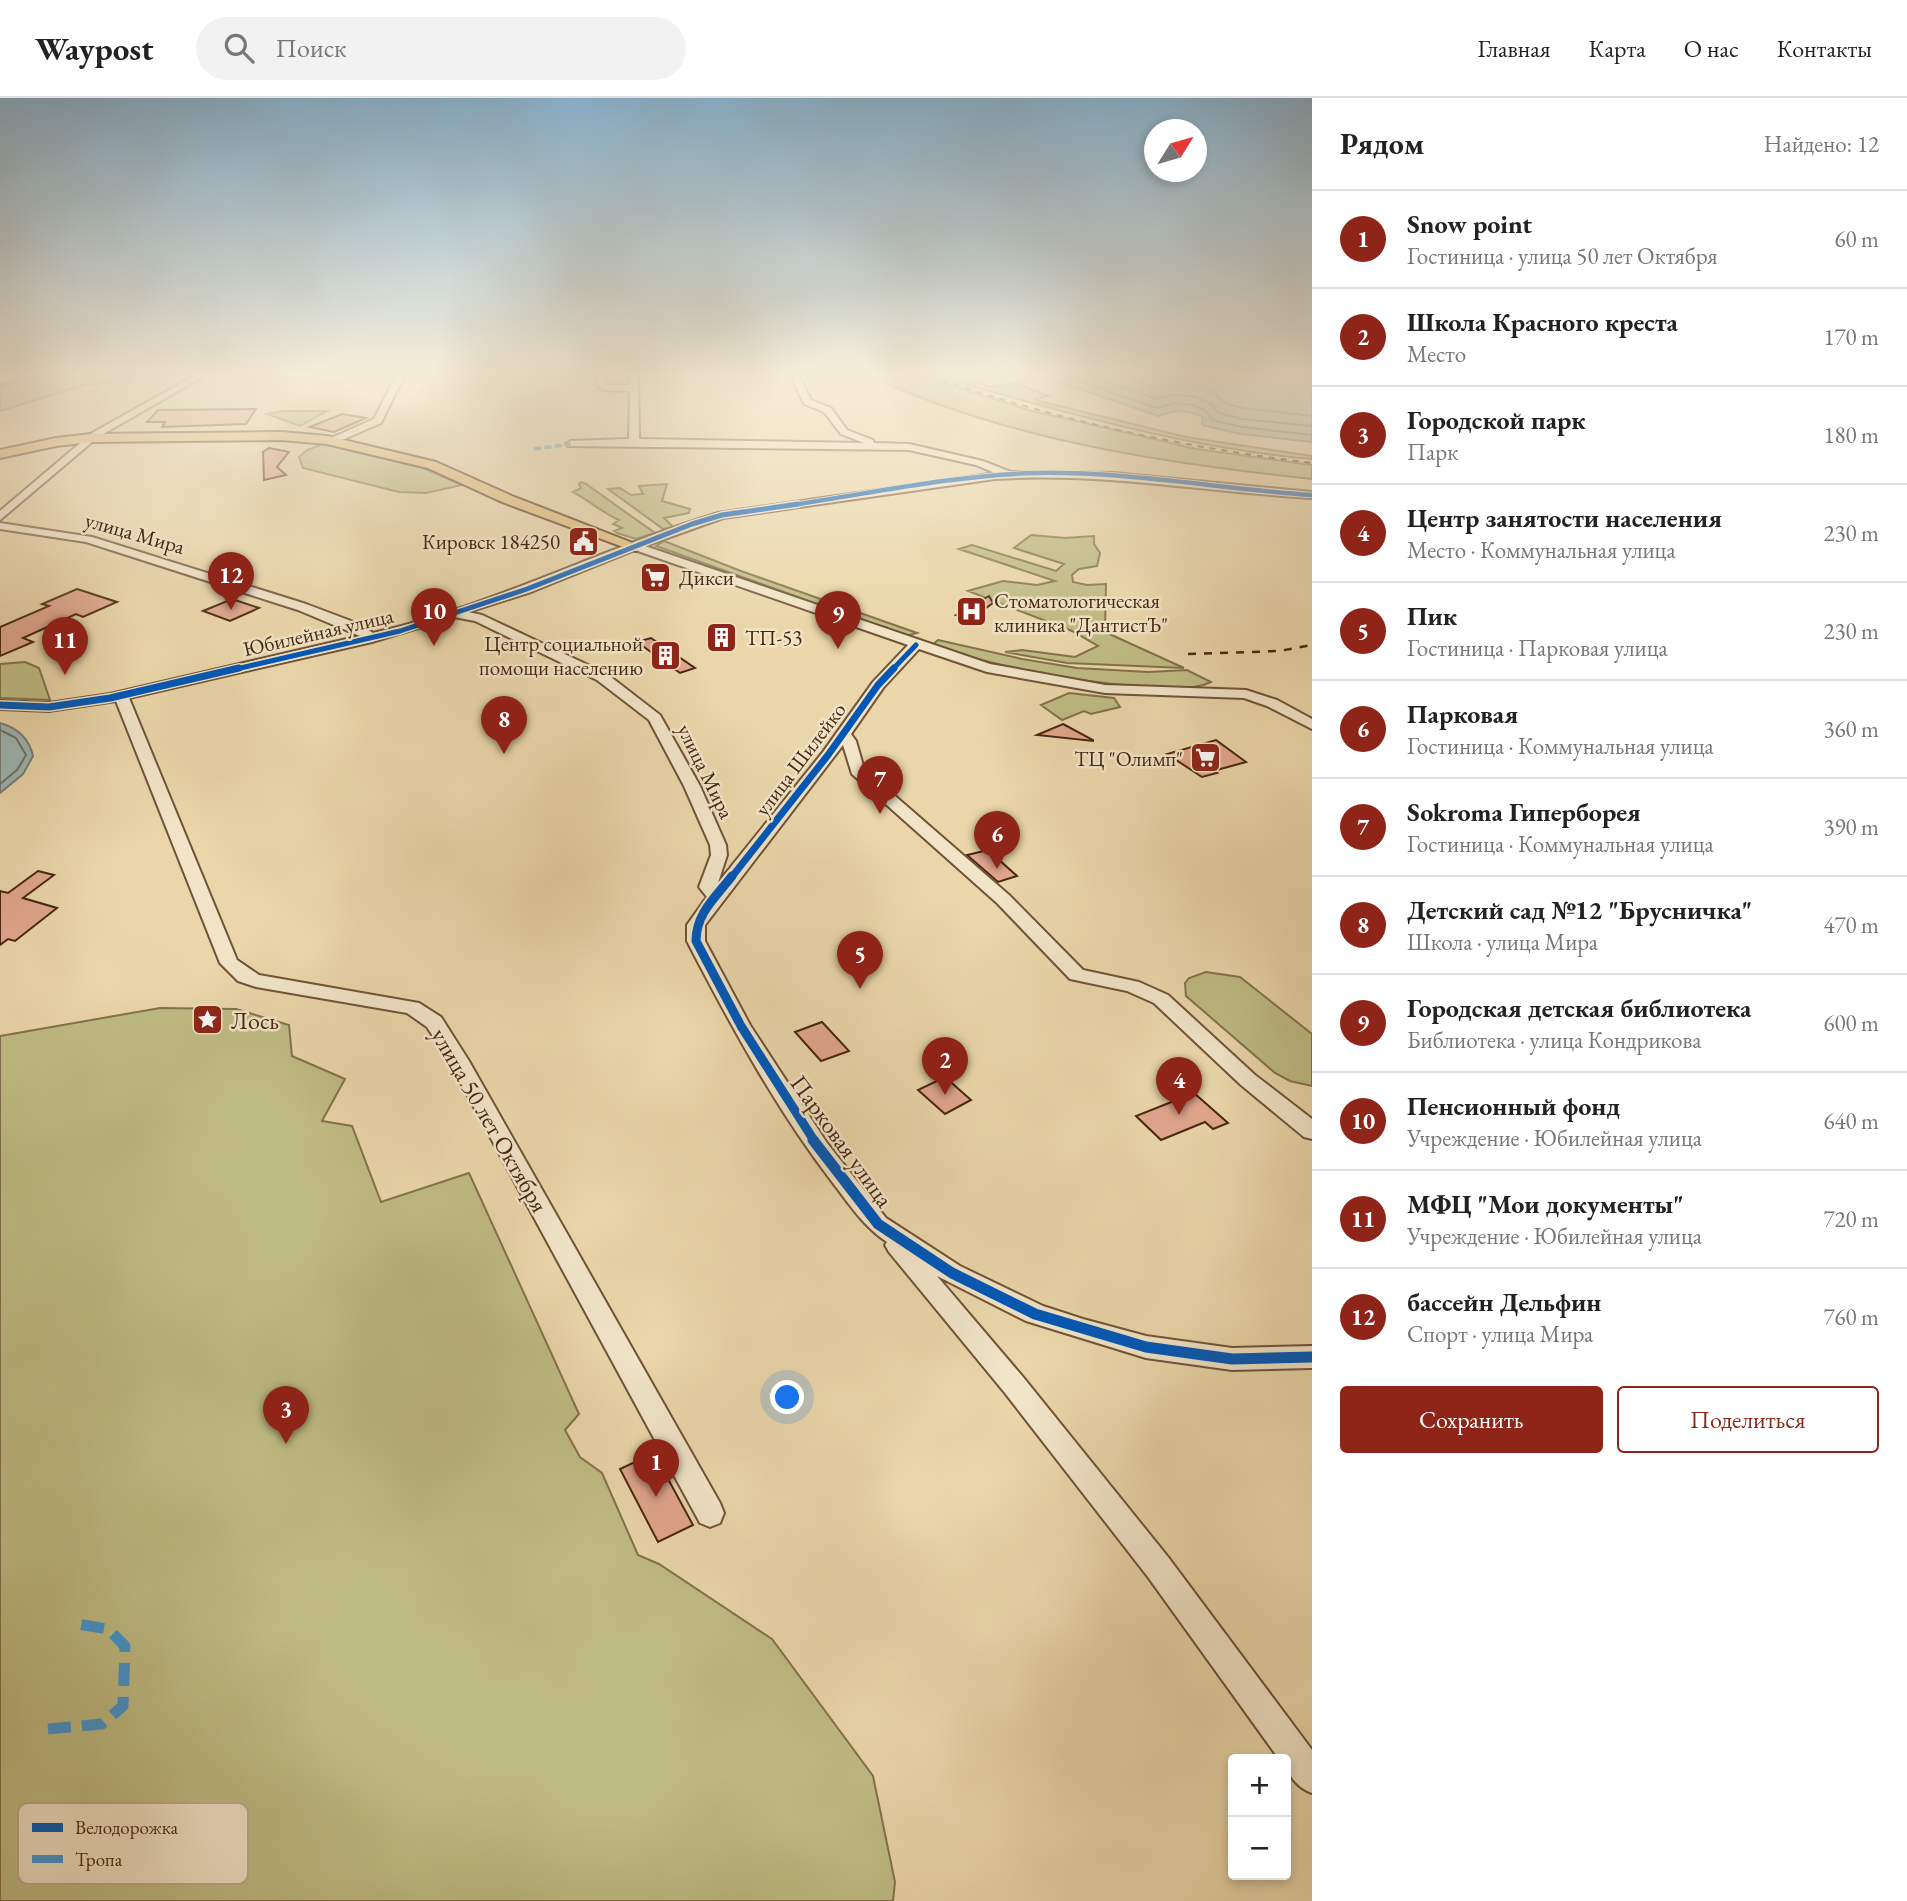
<!DOCTYPE html>
<html lang="ru">
<head>
<meta charset="utf-8">
<style>
	:root { --surface:#fff; --page:#f2f2f2; --text:#222; --muted:#767676; --line:#e0e0e0; --accent:#8f2418 }
	body { margin:0; font-family:"EB Garamond",serif; background:var(--page); color:var(--text) }
	.controls { position:absolute; right:21px; bottom:21px; display:grid; overflow:hidden; border-radius:7px; box-shadow:0 4px 10px #0003 }
	.controls button { width:63px; height:63px; display:grid; place-items:center; padding:0; border:0; border-bottom:2px solid var(--line); background:var(--surface); color:var(--text); font:35px sans-serif }
	.compass { position:absolute; left:1144px; top:21px; width:63px; height:63px; border-radius:50%; background:var(--surface); box-shadow:0 4px 10px #0003; rotate:53deg }
	.you { position:absolute; left:788px; top:1300px; width:24px; height:24px; margin:-18px; border:5px solid #fff; border-radius:50%; background:#1a73e8; box-shadow:0 0 0 10px #1a73e833 }
	.badge { display:grid; place-items:center; width:46px; height:46px; border-radius:50%; background:var(--accent); color:#fff; font-size:23px; font-weight:700 }
	.pin { position:absolute; translate:-50% -58px; filter:drop-shadow(0 2px 4px #0008) }
	.pin::after { content:''; position:absolute; top:37px; width:24px; height:21px; background:inherit; clip-path:polygon(0 0,100% 0,50% 100%) }
	.list { margin:0; padding:0; list-style:none }
	h2 { display:flex; justify-content:space-between; align-items:center; height:91px; margin:0; padding:0 28px; font-size:30px }
	h2 small { font-size:23px; font-weight:400; color:var(--muted) }
	.list li { display:grid; grid-template-columns:46px 1fr auto; gap:21px; align-items:center; box-sizing:border-box; height:98px; padding:0 28px; border-top:2px solid var(--line) }
	.list b { display:block; font-size:26px; white-space:nowrap }
	.list p { margin:0; font-size:23px; white-space:nowrap; color:var(--muted) }
	.list em { font-size:23px; font-style:normal; color:var(--muted) }
	.actions { display:flex; gap:14px; padding:21px 28px }
	.actions a { flex:1; padding:16px 0; border:2px solid var(--accent); border-radius:7px; text-align:center; font-size:24px; color:var(--accent) }
	.actions .main { background:var(--accent); color:#fff }
	.icon { flex:none; width:38px; height:38px; fill:none; stroke:currentColor; stroke-width:2; stroke-linecap:round; stroke-linejoin:round }
	.map { position:relative; flex:none; width:1312px; height:1803px; overflow:hidden }
	header { display:flex; align-items:center; gap:42px; box-sizing:border-box; height:98px; padding:0 35px; background:var(--surface); border-bottom:2px solid var(--line) }
	header strong { font-size:33px }
	nav { display:flex; gap:38px; margin-inline-start:auto; font-size:24px }
	.search { width:490px; height:63px; background:var(--page); display:flex; align-items:center; gap:18px; box-sizing:border-box; padding:0 24px; border-radius:38px; color:var(--muted); font-size:26px }
	main { display:flex }
	aside { flex:1; background:var(--surface) }
	.map>svg:first-child { display:block }
	.green { fill:#bfbc83; stroke:#83724a; stroke-width:2 }
	.water { fill:#9bb7b3; stroke:#797d73; stroke-width:2 }
	.lines { fill:none; stroke-linecap:round; stroke-linejoin:round }
	.shore { stroke:#716f62; stroke-width:2 }
	.building { fill:#e1a68e; stroke:#472712; stroke-width:2 }
	.minor-casing { stroke:#705338; stroke-width:4 }
	.major-casing { stroke:#472712; stroke-width:4 }
	.minor { fill:#f1e4c7; fill-rule:evenodd }
	.major { fill:#e5bb74; fill-rule:evenodd }
	.rail-far1 { stroke:#472712; stroke-width:2; stroke-dasharray:6 6; stroke-linecap:butt }
	.rail { stroke:#472712; stroke-width:2.5; stroke-dasharray:8 8; stroke-linecap:butt }
	.quiet-far1 { stroke:#4096d3; stroke-width:3.5; stroke-dasharray:7 3.5; stroke-linecap:butt }
	.quiet { stroke:#4096d3; stroke-width:11; stroke-dasharray:23 11; stroke-linecap:butt }
	.cycleway-far4-casing { stroke:#f1e4c7; stroke-width:6 }
	.cycleway-far3-casing { stroke:#f1e4c7; stroke-width:8 }
	.cycleway-far2-casing { stroke:#f1e4c7; stroke-width:10 }
	.cycleway-far1-casing { stroke:#f1e4c7; stroke-width:13 }
	.cycleway-casing { stroke:#f1e4c7; stroke-width:16 }
	.cycleway-far4 { stroke:#0057b8; stroke-width:4.5 }
	.cycleway-far3 { stroke:#0057b8; stroke-width:5 }
	.cycleway-far2 { stroke:#0057b8; stroke-width:7 }
	.cycleway-far1 { stroke:#0057b8; stroke-width:9 }
	.cycleway { stroke:#0057b8; stroke-width:11 }
	.labels { text-anchor:middle; dominant-baseline:central; stroke-width:5; stroke-linejoin:round; paint-order:stroke }
	.far-street-label { font-size:21px; fill:#472712; stroke:#f1e4c7 }
	.far-poi-label { font-size:21px; fill:#472712; stroke:#f1e4c7; text-anchor:end }
	.poi-label { font-size:24px; fill:#472712; stroke:#f1e4c7; text-anchor:start }
	.street-label { font-size:24px; fill:#472712; stroke:#f1e4c7 }
	.key { fill:#f1e4c7; stroke:#beab91; stroke-width:2 }
	.key-label { font-size:19px; fill:#472712 }
</style>
</head>
<body>
<header>
<strong>Waypost</strong>
<div class="search"><svg class="icon" aria-label="search" viewBox="0 0 24 24"><circle cx="10" cy="10" r="6"/><path d="M15 15l6 6"/></svg>Поиск</div>
<nav><a>Главная</a><a>Карта</a><a>О нас</a><a>Контакты</a></nav>
</header>
<main>
<div class="map">
<svg width="1312" height="1803" viewBox="0 0 1312 1803">
	<rect width="100%" height="100%" fill="#ead6a9"/>
	<filter id="stains"><feTurbulence type="fractalNoise" baseFrequency=".00286" numOctaves="4"/><feColorMatrix values="0 0 0 0 .2 0 0 0 0 .09 0 0 0 0 .02 0 0 0 .5 -.17"/></filter>
	<radialGradient id="worn" r=".72"><stop offset=".6" stop-color="#630" stop-opacity="0"/><stop offset="1" stop-color="#630" stop-opacity=".3"/></radialGradient>
	<path class="green" d="M 43,278 L 135,278 L 117,284 L 84,287 L 0,313 L 0,289 Z
		M 870,278 L 921,278 L 1032,313 L 1106,330 L 1196,351 L 1312,367 L 1312,381 C 1162,365 1007,342 870,278 Z
		M 940,278 L 960,278 L 990,289 L 1016,285 L 1048,298 L 1035,301 L 1039,303 L 1186,339 L 1312,358 L 1312,361 C 1220,353 1132,332 1043,308 C 1009,298 974,290 940,278 Z
		M 283,313 L 327,313 L 300,328 L 267,316 Z
		M 323,346 L 420,369 L 462,387 L 426,395 L 399,394 L 303,370 L 299,359 L 307,352 Z
		M 581,384 L 586,386 L 655,435 L 636,441 L 617,435 L 614,433 L 622,430 L 613,426 L 619,422 C 601,414 590,403 573,394 L 581,390 L 579,386 Z
		M 667,386 L 662,403 L 690,411 L 689,415 L 664,420 L 673,429 L 663,431 L 608,391 L 620,390 L 631,397 L 643,396 L 639,388 Z
		M 1031,437 L 1065,440 L 1094,438 L 1094,446 L 1100,455 L 1097,468 L 1079,471 L 1072,477 L 1073,484 L 1087,487 L 1106,486 L 1105,534 L 1184,570 L 1067,565 L 1005,554 L 1022,552 L 1075,559 L 1098,548 L 1072,533 L 968,493 L 1003,483 L 1037,487 L 1055,483 L 959,451 L 972,447 L 1056,473 L 1064,466 L 1014,450 Z
		M 664,443 L 741,473 L 917,535 L 906,538 L 656,448 Z
		M 938,542 L 1022,561 L 1077,570 L 1148,574 L 1187,572 L 1211,584 C 1190,594 1159,590 1136,588 C 1063,582 1001,569 931,548 Z
		M 25,564 L 39,570 L 50,602 L 0,600 L 0,566 Z
		M 1069,595 L 1114,600 L 1120,609 L 1091,616 L 1084,613 L 1062,622 L 1041,607 Z
		M 1206,874 L 1240,879 L 1312,936 L 1312,988 L 1290,983 L 1275,975 L 1186,898 L 1185,885 L 1189,880 Z
		M 160,910 L 236,911 L 289,927 L 292,958 L 345,981 L 322,1023 L 352,1028 L 381,1104 L 469,1075 L 579,1316 L 565,1332 L 580,1359 L 602,1375 L 638,1457 L 659,1466 L 772,1541 L 873,1678 L 895,1784 L 893,1803 L 0,1803 L 0,938 Z"/>
	<path class="water" d="M 1041,278 L 1312,278 L 1312,344 L 1241,336 L 1202,327 L 1203,319 C 1186,311 1175,312 1158,318 Z
		M 0,625 C 18,630 29,640 33,658 L 23,676 L 0,695 Z"/>
	<g class="lines">
		<path class="shore" d="M 1063,278 L 1157,310 L 1175,305 L 1193,307 L 1206,313 L 1212,322 L 1242,329 L 1312,337
			M 1090,278 L 1157,301 L 1174,296 L 1196,299 L 1211,306 L 1219,315 L 1242,321 L 1312,328
			M 1122,278 L 1157,290 L 1174,286 L 1198,288 L 1216,296 L 1226,306 L 1244,310 L 1312,318
			M 0,632 L 16,640 L 26,657 L 17,672 L 0,686"/>
	</g>
	<path class="building" d="M 256,311 L 246,326 L 162,329 L 165,324 L 147,324 L 158,312 Z
		M 342,316 L 366,320 L 334,334 L 310,329 Z
		M 269,350 L 289,354 L 277,369 L 286,377 L 264,382 L 263,354 Z
		M 77,491 L 117,504 L 83,519 L 76,516 L 23,540 L 33,544 L 0,558 L 0,529 L 49,508 L 42,506 Z
		M 989,498 L 993,505 L 969,522 L 956,517 Z
		M 232,501 L 259,510 L 230,523 L 203,513 Z
		M 651,540 L 695,570 L 680,575 L 637,544 Z
		M 1063,626 L 1093,642 L 1093,643 L 1037,637 Z
		M 1216,642 L 1246,664 L 1213,673 L 1217,675 L 1202,679 L 1167,656 Z
		M 988,752 L 1017,778 L 998,784 L 967,757 Z
		M 38,773 L 54,777 L 23,800 L 57,810 L 15,843 L 8,841 L 0,847 L 0,793 L 8,795 Z
		M 822,924 L 849,953 L 821,963 L 795,934 Z
		M 945,979 L 971,1002 L 945,1016 L 918,992 Z
		M 1194,995 L 1228,1025 L 1213,1031 L 1205,1024 L 1161,1042 L 1136,1018 Z
		M 654,1355 L 693,1427 L 658,1444 L 620,1371 Z"/>
	<g class="lines">
		<defs>
			<path id="minor" d="M 12,278 L 25,278 L 0,286 L 0,280 Z
				M 194,278 L 204,278 L 98,339 L 0,422 L 0,413 L 92,335 Z
				M 396,278 L 404,278 L 381,325 L 335,345 L 329,345 L 329,341 L 374,321 Z
				M 598,278 L 606,278 L 604,284 L 607,287 L 630,287 L 630,278 L 638,278 L 639,341 L 864,345 L 841,336 L 824,314 L 804,306 L 791,278 L 799,278 L 811,302 L 831,310 L 847,332 L 873,342 L 874,345 L 909,346 L 983,363 L 1011,374 L 1114,375 L 1312,394 L 1312,400 C 1206,394 1102,374 995,381 L 723,420 L 645,448 L 990,566 L 1105,587 L 1246,592 L 1277,602 L 1312,621 L 1312,631 L 1267,608 L 1244,600 L 1105,595 L 987,574 L 919,551 L 883,590 L 851,636 L 856,643 L 864,671 L 1009,797 L 1083,872 L 1139,884 L 1168,897 L 1255,977 L 1312,1021 L 1312,1041 L 1304,1039 L 1241,987 L 1154,905 L 1127,893 L 1070,881 L 997,805 L 852,676 L 843,647 L 705,827 L 705,843 L 750,927 L 827,1045 L 886,1120 L 960,1168 L 1043,1208 L 1083,1221 L 1146,1238 L 1232,1250 L 1312,1248 L 1312,1270 L 1232,1272 L 1146,1260 L 1026,1223 L 937,1178 L 1023,1279 L 1168,1459 L 1312,1652 L 1312,1695 C 1298,1690 1286,1677 1286,1661 L 1279,1661 L 1148,1479 L 1005,1295 L 889,1154 L 885,1147 L 887,1144 C 864,1129 850,1107 833,1085 C 776,1011 730,926 687,843 L 687,827 L 707,799 L 699,789 L 711,757 L 710,747 L 684,688 L 649,622 L 597,582 L 475,523 L 454,519 L 372,544 L 129,600 L 237,862 L 259,877 L 419,905 L 441,919 L 469,963 L 720,1405 L 724,1415 L 720,1425 L 710,1429 L 700,1425 L 450,965 L 427,929 L 407,915 L 256,889 L 238,883 L 220,865 L 116,603 L 49,613 L 0,611 L 0,603 L 49,605 L 110,596 L 360,538 L 298,512 L 86,444 L 0,431 L 0,425 L 92,439 L 306,506 L 359,526 L 373,535 C 493,508 602,450 718,415 L 995,375 L 976,367 L 909,352 L 568,348 L 566,346 L 571,343 L 629,341 L 630,293 L 602,292 L 596,284 ZM 635,452 L 908,547 L 873,584 L 823,654 L 718,785 L 727,757 L 726,747 L 700,688 L 660,617 L 607,576 L 482,517 L 468,514 L 531,494 Z"/>
			<path id="major" d="M 282,334 L 327,338 L 436,364 L 512,398 L 643,449 L 636,453 L 631,452 L 502,404 L 428,370 L 327,346 L 282,342 L 91,344 L 56,348 L 0,360 L 0,352 L 56,340 L 91,336 Z"/>
		</defs>
		<use href="#minor" class="minor-casing"/>
		<use href="#major" class="major-casing"/>
		<use href="#minor" class="minor"/>
		<use href="#major" class="major"/>
		<path class="rail-far1" d="M 931,278 C 1051,321 1185,350 1312,365
			M 0,287 L 34,278"/>
		<path class="rail" d="M 1188,556 L 1279,553 L 1312,547"/>
		<path class="quiet-far1" d="M 534,351 L 571,346"/>
		<path class="quiet" d="M 48,1631 L 102,1626 L 123,1608 L 125,1548 L 108,1531 L 77,1526"/>
		<defs>
			<path id="cycleway-far4" d="M 786,408 C 867,396 954,377 1035,375 C 1128,373 1220,391 1312,397"/>
			<path id="cycleway-far3" d="M 232,572 L 400,533 L 527,491 L 692,426 L 722,417 L 798,406
				M 892,572 L 916,547"/>
			<path id="cycleway-far2" d="M 0,607 L 49,609 L 110,600 L 239,570
				M 731,780 L 828,657 L 878,587 L 894,570"/>
			<path id="cycleway-far1" d="M 732,778 C 716,799 696,815 696,843 L 741,928 L 815,1044"/>
			<path id="cycleway" d="M 813,1042 L 878,1126 L 952,1175 L 1035,1216 L 1146,1249 L 1232,1261 L 1312,1259"/>
		</defs>
		<use href="#cycleway-far4" class="cycleway-far4-casing"/>
		<use href="#cycleway-far3" class="cycleway-far3-casing"/>
		<use href="#cycleway-far2" class="cycleway-far2-casing"/>
		<use href="#cycleway-far1" class="cycleway-far1-casing"/>
		<use href="#cycleway" class="cycleway-casing"/>
		<use href="#cycleway-far4" class="cycleway-far4"/>
		<use href="#cycleway-far3" class="cycleway-far3"/>
		<use href="#cycleway-far2" class="cycleway-far2"/>
		<use href="#cycleway-far1" class="cycleway-far1"/>
		<use href="#cycleway" class="cycleway"/>
	</g>
	<linearGradient id="sky" x2="0" y2="1"><stop stop-color="#89b5d3"/><stop offset="0.52" stop-color="#f6edd8"/><stop offset="1" stop-color="#f6edd8" stop-opacity="0"/></linearGradient>
	<rect width="1312" height="530" fill="url(#sky)"/>
	<defs>
		<symbol id="civic-square" viewBox="-11 -11 22 22"><rect x="-9" y="-9" width="18" height="18" rx="4" fill="#8f2418" stroke="#f1e4c7"/><path d="M-.6-6.5H3V-4.5H.6V-3L4-1V1h2V6H-6V1h2V-1L-.6-3ZM-1.2 2.5V6h2.4V2.5Z" fill="#fff"/></symbol>
		<symbol id="supermarket-square" viewBox="-11 -11 22 22"><rect x="-9" y="-9" width="18" height="18" rx="4" fill="#8f2418" stroke="#f1e4c7"/><path d="M-6-5.5h2.5l.6 2H6L4.5 2H-2.5L-4.4-4H-6ZM-1.5 3.2a1.3 1.3 0 1 0 .1 0ZM3 3.2a1.3 1.3 0 1 0 .1 0Z" fill="#fff"/></symbol>
		<symbol id="hospital-square" viewBox="-11 -11 22 22"><rect x="-9" y="-9" width="18" height="18" rx="4" fill="#8f2418" stroke="#f1e4c7"/><path d="M-5-5h3v3.5h4V-5h3V5h-3V1.5h-4V5h-3Z" fill="#fff"/></symbol>
		<symbol id="building-square" viewBox="-11 -11 22 22"><rect x="-9" y="-9" width="18" height="18" rx="4" fill="#8f2418" stroke="#f1e4c7"/><path d="M-4-6H4V6H1V3H-1V6H-4ZM-2.5-4.3h1.7v1.8h-1.7ZM.8-4.3h1.7v1.8H.8ZM-2.5-1h1.7V.8h-1.7ZM.8-1h1.7V.8H.8Z" fill="#fff"/></symbol>
		<symbol id="sight-square" viewBox="-11 -11 22 22"><rect x="-9" y="-9" width="18" height="18" rx="4" fill="#8f2418" stroke="#f1e4c7"/><path d="M0-6L1.8-2.2L6-1.7L2.9 1.2L3.7 5.4L0 3.3L-3.7 5.4L-2.9 1.2L-6-1.7L-1.8-2.2Z" fill="#fff"/></symbol>
	</defs>
	<g fill-rule="evenodd">
		<use href="#civic-square" x="566" y="426" width="35" height="35"/>
		<use href="#supermarket-square" x="638" y="462" width="35" height="35"/>
		<use href="#hospital-square" x="954" y="496" width="35" height="35"/>
		<use href="#building-square" x="704" y="522" width="35" height="35"/>
		<use href="#building-square" x="648" y="540" width="35" height="35"/>
		<use href="#supermarket-square" x="1188" y="642" width="35" height="35"/>
		<use href="#sight-square" x="190" y="904" width="35" height="35"/>
	</g>
	<g class="labels">
		<g class="far-street-label">
			<text transform="translate(135 435) rotate(16)">улица Мира</text>
			<text transform="translate(318 534) rotate(-13)">Юбилейная улица</text>
			<text transform="translate(800 661) rotate(-53)">улица Шилейко</text>
			<text transform="translate(706 673) rotate(64)">улица Мира</text>
		</g>
		<g class="far-poi-label">
			<text x="560" y="443">Кировск 184250</text>
			<text x="679" y="479" text-anchor="start">Дикси</text>
			<text x="994" y="502" text-anchor="start">Стоматологическая<tspan x="994" dy="24">клиника "ДантистЪ"</tspan></text>
			<text x="745" y="539" text-anchor="start">ТП-53</text>
			<text x="643" y="545">Центр социальной<tspan x="643" dy="24">помощи населению</tspan></text>
			<text x="1183" y="660">ТЦ "Олимп"</text>
		</g>
		<g class="poi-label">
			<text x="231" y="922">Лось</text>
		</g>
		<g class="street-label">
			<text transform="translate(490 1022) rotate(60)">улица 50 лет Октября</text>
			<text transform="translate(842 1043) rotate(54)">Парковая улица</text>
		</g>
	</g>
	<rect x="18" y="1705" width="230" height="81" rx="10" class="key"/>
	<rect x="32" y="1725" width="31" height="9" fill="#0057b8"/>
	<rect x="32" y="1757" width="31" height="8" fill="#4096d3"/>
	<g class="key-label">
		<text x="75" y="1736">Велодорожка</text>
		<text x="75" y="1768">Тропа</text>
	</g>
	<rect width="100%" height="100%" filter="url(#stains)"/>
	<rect width="100%" height="100%" fill="url(#worn)"/>
</svg>
<div class="controls">
<button>+</button>
<button>−</button>
</div>
<svg class="compass" viewBox="-18 -18 36 36"><path d="M0-13l5 13h-10z" fill="#e53935"/><path d="M0 13l5-13h-10z" fill="#767676"/></svg>
<div class="you"></div>
<div class="pin badge" style="left:656px;top:1399px">1</div>
<div class="pin badge" style="left:945px;top:997px">2</div>
<div class="pin badge" style="left:286px;top:1346px">3</div>
<div class="pin badge" style="left:1179px;top:1017px">4</div>
<div class="pin badge" style="left:860px;top:891px">5</div>
<div class="pin badge" style="left:997px;top:771px">6</div>
<div class="pin badge" style="left:880px;top:716px">7</div>
<div class="pin badge" style="left:504px;top:656px">8</div>
<div class="pin badge" style="left:838px;top:551px">9</div>
<div class="pin badge" style="left:434px;top:548px">10</div>
<div class="pin badge" style="left:65px;top:577px">11</div>
<div class="pin badge" style="left:231px;top:512px">12</div>
</div>
<aside>
<h2>Рядом<small>Найдено: 12</small></h2>
<ul class="list">
<li><span class="badge">1</span><div><b>Snow point</b><p>Гостиница · улица 50 лет Октября</p></div><em>60 m</em></li>
<li><span class="badge">2</span><div><b>Школа Красного креста</b><p>Место</p></div><em>170 m</em></li>
<li><span class="badge">3</span><div><b>Городской парк</b><p>Парк</p></div><em>180 m</em></li>
<li><span class="badge">4</span><div><b>Центр занятости населения</b><p>Место · Коммунальная улица</p></div><em>230 m</em></li>
<li><span class="badge">5</span><div><b>Пик</b><p>Гостиница · Парковая улица</p></div><em>230 m</em></li>
<li><span class="badge">6</span><div><b>Парковая</b><p>Гостиница · Коммунальная улица</p></div><em>360 m</em></li>
<li><span class="badge">7</span><div><b>Sokroma Гиперборея</b><p>Гостиница · Коммунальная улица</p></div><em>390 m</em></li>
<li><span class="badge">8</span><div><b>Детский сад №12 &quot;Брусничка&quot;</b><p>Школа · улица Мира</p></div><em>470 m</em></li>
<li><span class="badge">9</span><div><b>Городская детская библиотека</b><p>Библиотека · улица Кондрикова</p></div><em>600 m</em></li>
<li><span class="badge">10</span><div><b>Пенсионный фонд</b><p>Учреждение · Юбилейная улица</p></div><em>640 m</em></li>
<li><span class="badge">11</span><div><b>МФЦ &quot;Мои документы&quot;</b><p>Учреждение · Юбилейная улица</p></div><em>720 m</em></li>
<li><span class="badge">12</span><div><b>бассейн Дельфин</b><p>Спорт · улица Мира</p></div><em>760 m</em></li>
</ul>
<div class="actions"><a class="main">Сохранить</a><a>Поделиться</a></div>
</aside>
</main>
</body>
</html>
